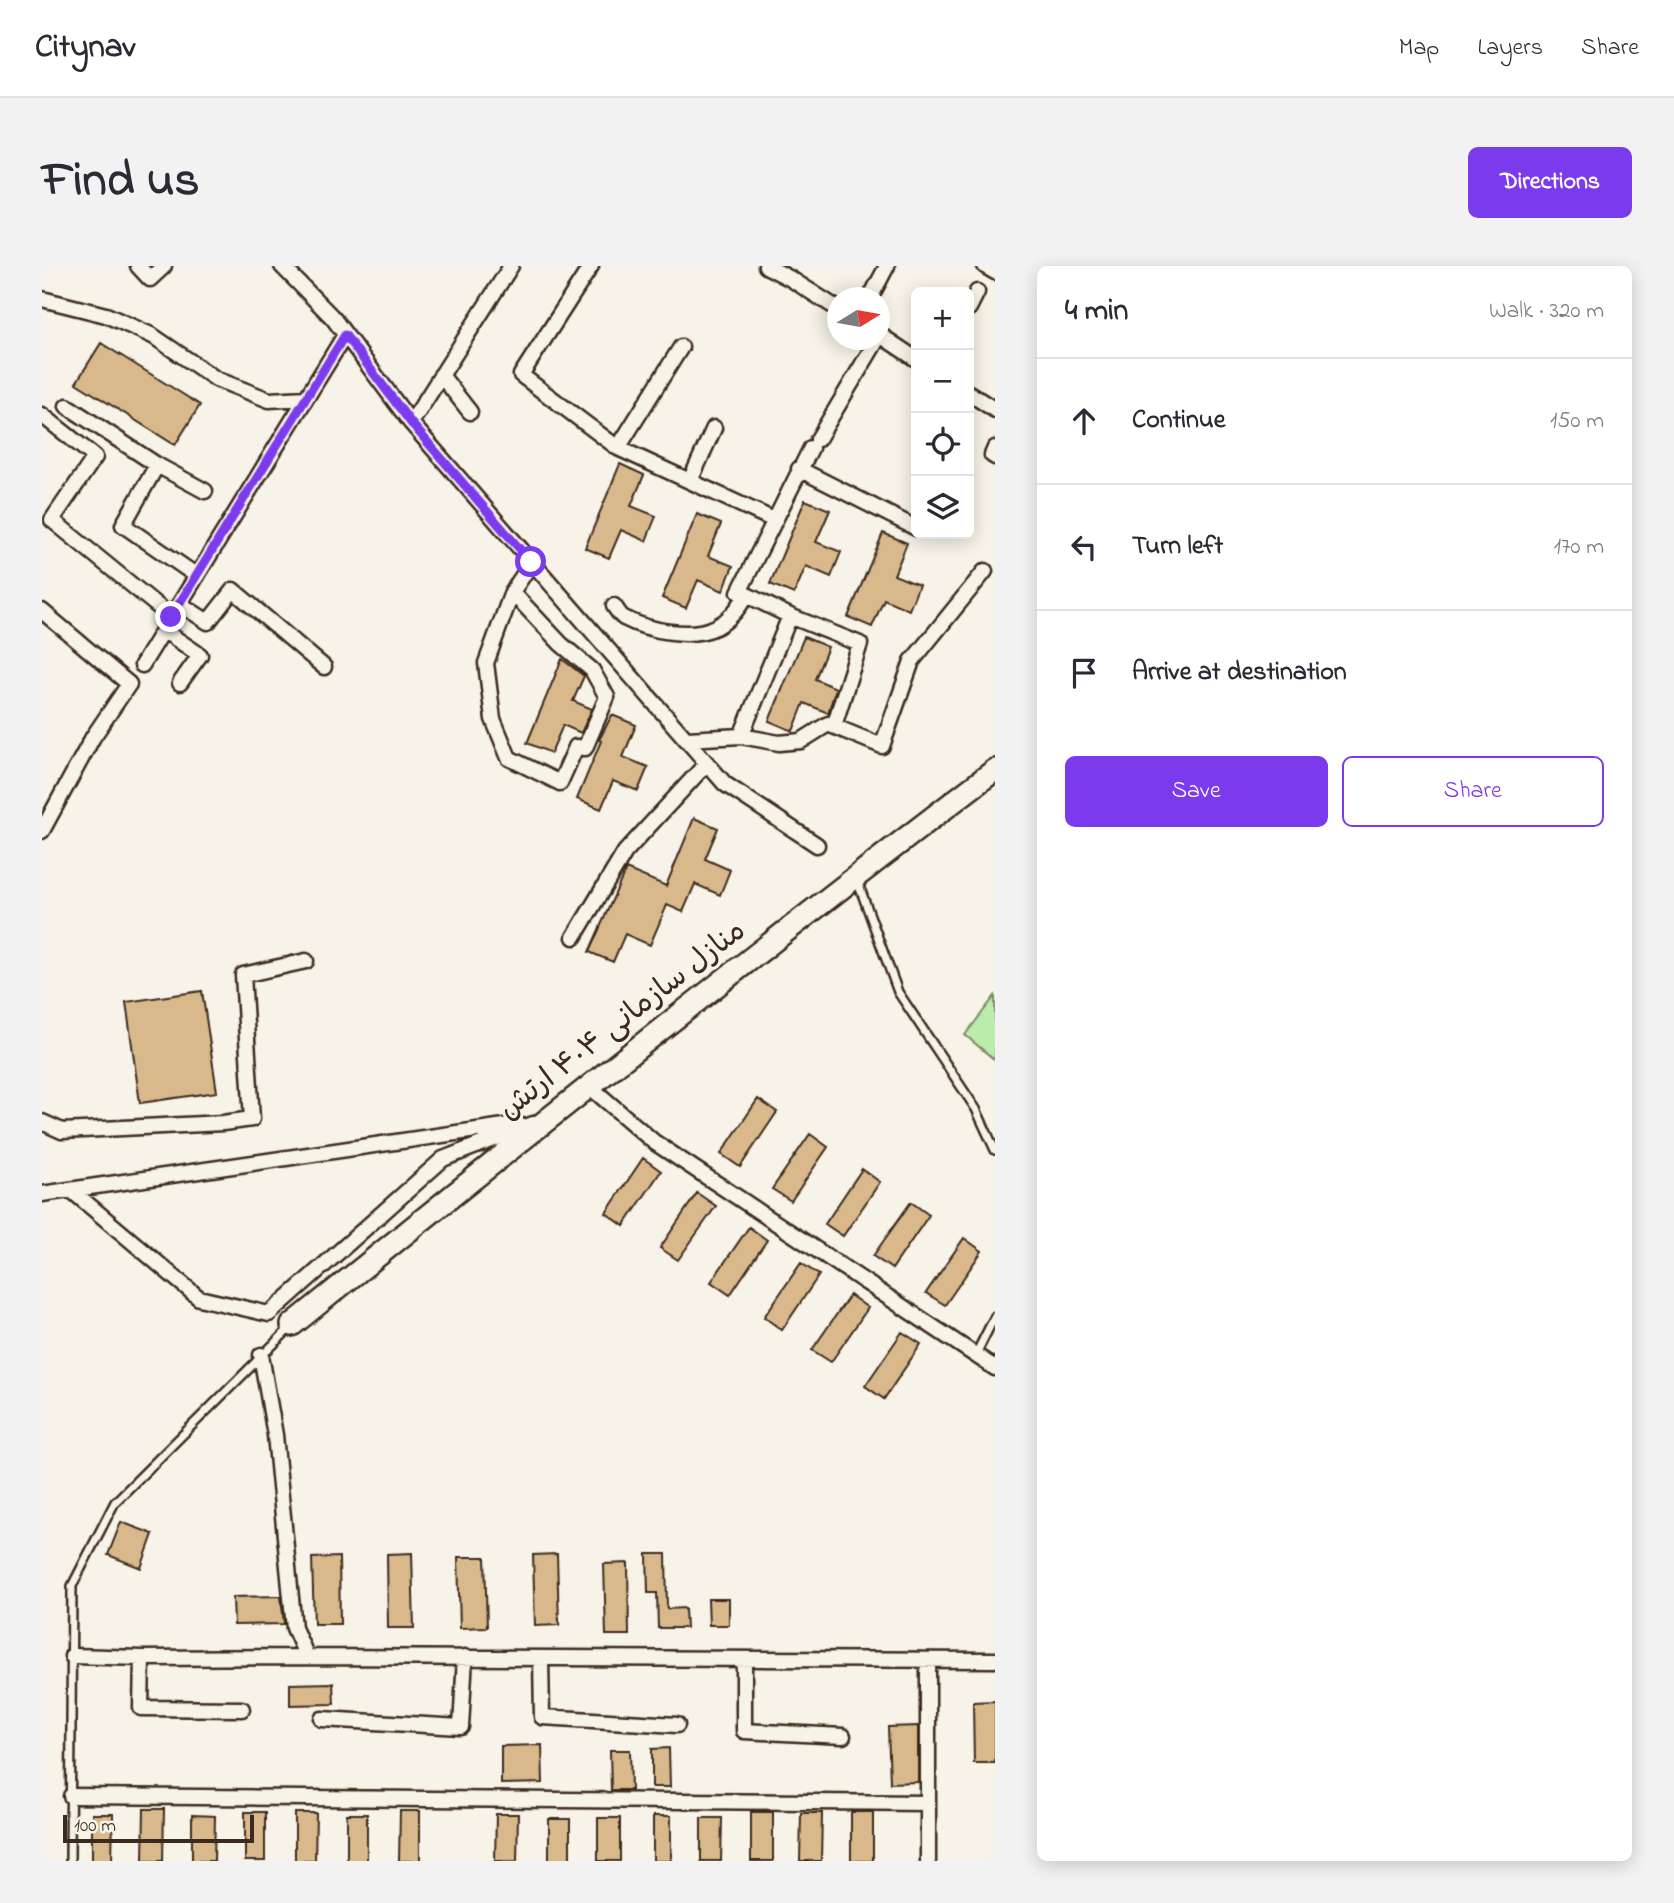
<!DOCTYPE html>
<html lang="en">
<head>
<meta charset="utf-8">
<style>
	:root { --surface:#fff; --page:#f2f2f3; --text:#2b2b33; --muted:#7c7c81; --line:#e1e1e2; --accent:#7c3aed }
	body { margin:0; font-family:"Indie Flower","Playpen Sans Arabic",sans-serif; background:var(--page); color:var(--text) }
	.controls { position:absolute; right:21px; top:21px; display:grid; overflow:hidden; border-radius:10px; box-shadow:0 4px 18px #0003 }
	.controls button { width:63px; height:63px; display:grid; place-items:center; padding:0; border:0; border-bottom:2px solid var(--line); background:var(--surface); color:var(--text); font:35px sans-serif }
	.compass { position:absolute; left:785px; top:21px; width:63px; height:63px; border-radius:50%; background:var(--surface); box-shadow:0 4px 18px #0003; rotate:79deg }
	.scale { position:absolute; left:21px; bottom:18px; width:191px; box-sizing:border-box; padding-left:7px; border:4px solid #3b2a1e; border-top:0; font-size:19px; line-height:24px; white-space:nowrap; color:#3b2a1e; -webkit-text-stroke:5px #f7f3e8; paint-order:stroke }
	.stop { position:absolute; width:21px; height:21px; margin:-16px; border:5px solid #7c3aed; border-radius:50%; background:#fff }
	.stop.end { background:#7c3aed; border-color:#fff; box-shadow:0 2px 7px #0008 }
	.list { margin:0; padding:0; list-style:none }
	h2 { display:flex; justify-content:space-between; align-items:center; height:91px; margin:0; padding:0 28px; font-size:30px }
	h2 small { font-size:23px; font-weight:400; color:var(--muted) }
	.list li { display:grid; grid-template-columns:46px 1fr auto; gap:21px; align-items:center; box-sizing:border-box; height:126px; padding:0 28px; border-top:2px solid var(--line) }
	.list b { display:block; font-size:26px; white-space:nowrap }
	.list em { font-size:23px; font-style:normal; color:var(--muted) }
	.actions { display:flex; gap:14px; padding:21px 28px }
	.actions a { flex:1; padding:16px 0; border:2px solid var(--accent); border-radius:10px; text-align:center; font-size:24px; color:var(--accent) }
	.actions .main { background:var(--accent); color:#fff }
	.icon { flex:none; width:38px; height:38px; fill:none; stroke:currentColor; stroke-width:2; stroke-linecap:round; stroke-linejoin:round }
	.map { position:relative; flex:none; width:953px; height:1595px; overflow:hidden; border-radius:10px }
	header { display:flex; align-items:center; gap:42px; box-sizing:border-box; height:98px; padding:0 35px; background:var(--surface); border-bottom:2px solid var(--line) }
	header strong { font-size:33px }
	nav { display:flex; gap:38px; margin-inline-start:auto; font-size:24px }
	.intro { display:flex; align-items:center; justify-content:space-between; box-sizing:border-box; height:168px; padding:0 42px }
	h1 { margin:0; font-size:49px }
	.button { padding:18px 32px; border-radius:10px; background:var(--accent); color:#fff; font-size:24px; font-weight:700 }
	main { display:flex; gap:42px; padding:0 42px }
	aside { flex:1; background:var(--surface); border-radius:10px; box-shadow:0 4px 18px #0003 }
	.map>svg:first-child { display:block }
	.green { fill:#bcecab; stroke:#7c8b64; stroke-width:2 }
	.building { fill:#d9b98c; stroke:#3b2a1e; stroke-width:2 }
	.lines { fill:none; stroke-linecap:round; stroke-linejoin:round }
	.lane-casing { stroke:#3b2a1e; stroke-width:12 }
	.street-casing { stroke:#3b2a1e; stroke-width:19 }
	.secondary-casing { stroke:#3b2a1e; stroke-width:26 }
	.lane { stroke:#f7f3e8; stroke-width:7 }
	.street { stroke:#f7f3e8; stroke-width:14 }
	.secondary { stroke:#f7f3e8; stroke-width:21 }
	.route { stroke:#7c3aed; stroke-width:9 }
	.labels { text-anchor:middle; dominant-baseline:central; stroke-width:6; stroke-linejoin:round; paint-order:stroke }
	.street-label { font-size:30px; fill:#3b2a1e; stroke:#f7f3e8 }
</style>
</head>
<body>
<header>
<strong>Citynav</strong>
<nav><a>Map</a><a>Layers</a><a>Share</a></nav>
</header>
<div class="intro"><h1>Find us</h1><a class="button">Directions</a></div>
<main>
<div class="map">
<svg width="953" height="1595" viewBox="0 0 953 1595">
	<rect width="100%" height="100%" fill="#f7f3e8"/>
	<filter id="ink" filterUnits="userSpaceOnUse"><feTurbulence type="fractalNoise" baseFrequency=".0143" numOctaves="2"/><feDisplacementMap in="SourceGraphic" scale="14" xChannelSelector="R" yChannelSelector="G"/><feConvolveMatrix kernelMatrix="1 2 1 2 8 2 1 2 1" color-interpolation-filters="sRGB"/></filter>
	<g filter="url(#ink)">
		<path class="green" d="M 953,730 L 953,794 L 923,769 Z"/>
		<path class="building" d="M 59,77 L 158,139 L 133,179 L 34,117 Z
			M 578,198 L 602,209 L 589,240 L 614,250 L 604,275 L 579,264 L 567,292 L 543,282 Z
			M 763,234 L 788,244 L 774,276 L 799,286 L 789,311 L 764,300 L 752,328 L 728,318 Z
			M 655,248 L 679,258 L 666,290 L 691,300 L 681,325 L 656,314 L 644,342 L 620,332 Z
			M 841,267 L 865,277 L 852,309 L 877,319 L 867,344 L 842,333 L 830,361 L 806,351 Z
			M 762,371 L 786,381 L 773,413 L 794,422 L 786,447 L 762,437 L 751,465 L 727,455 Z
			M 520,393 L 542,410 L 531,435 L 550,443 L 539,467 L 521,459 L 509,487 L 485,477 Z
			M 570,449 L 594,459 L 581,491 L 606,501 L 596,525 L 571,515 L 559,543 L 535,533 L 559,475 L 557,474 Z
			M 652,552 L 676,562 L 663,593 L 688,604 L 678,629 L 653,618 L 641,646 L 625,639 L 608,679 L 583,668 L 571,696 L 547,686 L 584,603 L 624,620 Z
			M 160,725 L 175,826 L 98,837 L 84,736 Z
			M 716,833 L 735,846 L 698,901 L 679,888 Z
			M 768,868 L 786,881 L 749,935 L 730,923 Z
			M 601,892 L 619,905 L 582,960 L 564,947 Z
			M 820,903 L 838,916 L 801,970 L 783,958 Z
			M 655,927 L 674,940 L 636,994 L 618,982 Z
			M 869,936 L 887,949 L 850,1003 L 831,990 Z
			M 707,961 L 725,974 L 688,1029 L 669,1016 Z
			M 922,972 L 940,985 L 903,1039 L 884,1027 Z
			M 759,997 L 777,1009 L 740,1064 L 722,1051 Z
			M 808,1029 L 826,1042 L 789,1096 L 770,1084 Z
			M 860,1066 L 879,1078 L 842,1133 L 823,1120 Z
			M 79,1256 L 111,1268 L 99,1302 L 66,1289 Z
			M 370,1287 L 372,1362 L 346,1362 L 345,1288 Z
			M 515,1288 L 517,1359 L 493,1360 L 491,1289 Z
			M 605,1288 L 624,1288 L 625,1343 L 643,1342 L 644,1362 L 616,1362 L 615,1327 L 606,1327 Z
			M 297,1291 L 298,1358 L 272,1358 L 270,1292 Z
			M 416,1291 L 443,1291 L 445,1361 L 418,1362 Z
			M 586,1297 L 587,1369 L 564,1369 L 562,1298 Z
			M 239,1330 L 242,1358 L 192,1359 L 191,1331 Z
			M 666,1333 L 687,1333 L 687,1359 L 667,1359 Z
			M 291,1417 L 292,1438 L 248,1439 L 248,1418 Z
			M 953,1435 L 953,1497 L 932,1497 L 931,1436 Z
			M 876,1460 L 876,1516 L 848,1517 L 846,1461 Z
			M 500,1479 L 501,1517 L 459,1518 L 459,1480 Z
			M 627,1482 L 628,1521 L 610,1521 L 610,1483 Z
			M 568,1484 L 588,1484 L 589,1524 L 569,1524 Z
			M 102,1543 L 122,1543 L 121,1595 L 101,1595 Z
			M 358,1545 L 378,1545 L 378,1595 L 357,1595 Z
			M 203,1546 L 223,1546 L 223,1595 L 203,1595 Z
			M 709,1546 L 731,1546 L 731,1595 L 709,1595 Z
			M 809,1546 L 831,1546 L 831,1595 L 809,1595 Z
			M 253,1547 L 274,1547 L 273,1595 L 253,1595 Z
			M 759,1547 L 780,1547 L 779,1595 L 758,1595 Z
			M 50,1548 L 71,1548 L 70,1595 L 50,1595 Z
			M 305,1548 L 325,1548 L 325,1595 L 305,1595 Z
			M 454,1548 L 476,1548 L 475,1595 L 453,1595 Z
			M 150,1549 L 173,1550 L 172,1595 L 150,1595 Z
			M 611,1550 L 629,1550 L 629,1595 L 611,1595 Z
			M 556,1552 L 578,1552 L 578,1595 L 556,1595 Z
			M 659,1552 L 680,1552 L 679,1595 L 659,1595 Z
			M 507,1553 L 528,1553 L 528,1595 L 507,1595 Z"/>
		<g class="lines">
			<defs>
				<path id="lane" d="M 815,614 L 856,726 L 934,843 L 953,884
					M 934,1088 L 953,1050
					M 28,1595 L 30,1320 L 73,1236 L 250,1060"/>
				<path id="street" d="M 96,0 L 108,13 L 122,0
					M 240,0 L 291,52 L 369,157 L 683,518 L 775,579
					M 549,0 L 479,109 L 576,182 L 732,254
					M 724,0 L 749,13 L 796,43
					M 943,0 L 953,6
					M 828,32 L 845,0
					M 0,33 L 64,49 L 111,70 L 174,113 L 227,134 L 264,132
					M 927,42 L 935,26
					M 838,69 L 874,93
					M 399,109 L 428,146
					M 927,127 L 953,144
					M 25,140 L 115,199 L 81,259 L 155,310
					M 0,149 L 53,191 L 10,254 L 129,351
					M 369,157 L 469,0
					M 776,173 L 835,74
					M 576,182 L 639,81
					M 953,182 L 950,189 L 953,191
					M 115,199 L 163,225
					M 757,203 L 874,262
					M 648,215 L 672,162
					M 470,326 L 519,378 L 550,404 L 565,431 L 543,482 L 534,481 L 518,517 L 467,492 L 451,453 L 444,397 L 470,326 L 490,296
					M 705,329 L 697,326 L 769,182
					M 138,338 L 166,356 L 191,324 L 282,401
					M 572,340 C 575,344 578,350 582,352 C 607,365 649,373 674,361 C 689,353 696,342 705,329 L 748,350 L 818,378 L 792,460
					M 0,345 L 87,418 L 51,471 L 0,565
					M 121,364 L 158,389 L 138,417
					M 100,399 L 303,69
					M 699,470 L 748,350
					M 645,473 L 699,470 L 737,477 L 759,475 L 786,458 L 840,480 L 870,395 L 943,305
					M 532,671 L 583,586 L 665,497
					M 546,819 L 612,876 L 953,1102
					M 0,856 L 20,865 L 181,857 L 210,853 L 201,709 L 264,695
					M 29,924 L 157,1032 L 227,1048 L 401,893 L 491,858
					M 0,928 L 476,858
					M 219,1089 L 233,1169 L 252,1362 L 265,1391 L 953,1394
					M 30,1390 L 100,1392 L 265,1391
					M 100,1392 L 99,1442 L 200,1443
					M 499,1392 L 500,1451 L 635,1459
					M 702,1393 L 702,1465 L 801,1470
					M 886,1394 L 886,1595
					M 280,1453 L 419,1461 L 423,1391
					M 29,1530 L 886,1537"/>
				<path id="secondary" d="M 250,1059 C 482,871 715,685 953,504"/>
			</defs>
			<use href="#lane" class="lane-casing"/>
			<use href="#street" class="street-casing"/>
			<use href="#secondary" class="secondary-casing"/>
			<use href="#lane" class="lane"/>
			<use href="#street" class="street"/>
			<use href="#secondary" class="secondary"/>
		</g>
	</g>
	<g class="lines" filter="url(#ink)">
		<path class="route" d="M 129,351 L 303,69 L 369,157 L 489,296"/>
	</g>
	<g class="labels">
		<g class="street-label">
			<text transform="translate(581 755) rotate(-38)">منازل سازمانی ۴۰۴ ارتش</text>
		</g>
	</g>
</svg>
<div class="controls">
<button>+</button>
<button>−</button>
<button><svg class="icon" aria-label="locate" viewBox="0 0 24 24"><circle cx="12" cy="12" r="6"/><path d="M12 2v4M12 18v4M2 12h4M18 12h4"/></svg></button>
<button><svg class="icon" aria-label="layers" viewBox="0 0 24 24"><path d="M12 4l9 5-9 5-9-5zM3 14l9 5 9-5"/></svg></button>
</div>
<svg class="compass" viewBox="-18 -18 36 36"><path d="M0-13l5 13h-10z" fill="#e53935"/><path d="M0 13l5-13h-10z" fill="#7c7c81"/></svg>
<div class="scale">100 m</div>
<div class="stop" style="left:489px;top:296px"></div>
<div class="stop end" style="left:129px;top:351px"></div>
</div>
<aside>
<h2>4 min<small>Walk · 320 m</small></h2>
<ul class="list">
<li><svg class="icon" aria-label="ahead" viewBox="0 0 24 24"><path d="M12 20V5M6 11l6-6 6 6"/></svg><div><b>Continue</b></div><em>150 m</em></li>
<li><svg class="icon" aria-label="left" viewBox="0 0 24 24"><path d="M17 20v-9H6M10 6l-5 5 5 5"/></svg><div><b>Turn left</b></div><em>170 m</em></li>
<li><svg class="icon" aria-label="arrive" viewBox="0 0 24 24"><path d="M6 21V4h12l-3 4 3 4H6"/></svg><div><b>Arrive at destination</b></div></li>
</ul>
<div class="actions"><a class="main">Save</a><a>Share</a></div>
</aside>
</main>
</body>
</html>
